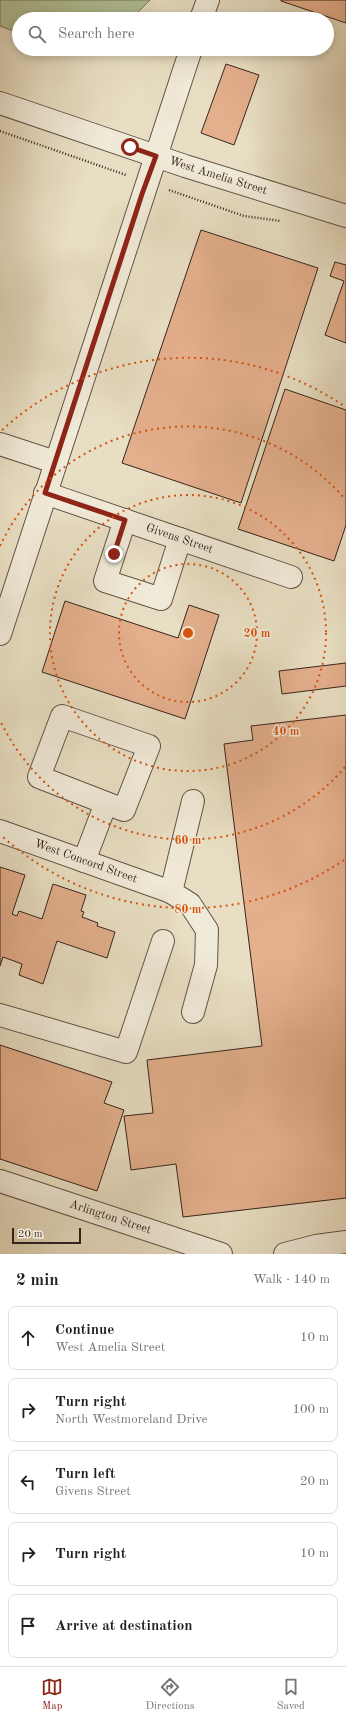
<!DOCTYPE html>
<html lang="en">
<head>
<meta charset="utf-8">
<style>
	:root { --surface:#fff; --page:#f6f6f6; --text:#202124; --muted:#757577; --line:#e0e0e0; --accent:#8f2418 }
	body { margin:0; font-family:"Old Standard TT",serif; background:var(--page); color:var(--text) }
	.scale { position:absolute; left:12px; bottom:10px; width:69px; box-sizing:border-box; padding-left:4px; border:2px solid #36251c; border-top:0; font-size:11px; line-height:14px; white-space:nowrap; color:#36251c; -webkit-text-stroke:3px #f0ead8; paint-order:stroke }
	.stop { position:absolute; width:12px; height:12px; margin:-9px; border:3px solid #8f2418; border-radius:50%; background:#fff }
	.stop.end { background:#8f2418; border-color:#fff; box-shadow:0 1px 4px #0008 }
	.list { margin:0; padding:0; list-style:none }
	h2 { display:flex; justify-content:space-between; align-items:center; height:52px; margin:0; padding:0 16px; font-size:17px }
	h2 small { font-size:13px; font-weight:400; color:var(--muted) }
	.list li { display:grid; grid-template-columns:26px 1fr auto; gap:12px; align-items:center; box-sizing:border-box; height:64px; margin:0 8px 8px; padding:0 8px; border:1px solid var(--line); border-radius:8px }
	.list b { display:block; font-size:15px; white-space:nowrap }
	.list p { margin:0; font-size:13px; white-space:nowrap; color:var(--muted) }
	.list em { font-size:13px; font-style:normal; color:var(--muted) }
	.icon { flex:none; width:22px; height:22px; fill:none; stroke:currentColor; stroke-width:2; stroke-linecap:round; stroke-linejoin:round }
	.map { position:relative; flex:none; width:346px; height:1254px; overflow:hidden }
	.search { position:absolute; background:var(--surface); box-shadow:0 2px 10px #0003; left:12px; right:12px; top:12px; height:44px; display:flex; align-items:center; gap:10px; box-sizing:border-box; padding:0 14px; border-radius:22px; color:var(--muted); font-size:15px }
	.sheet { height:412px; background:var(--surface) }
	nav { display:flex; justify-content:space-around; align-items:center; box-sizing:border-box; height:56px; border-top:1px solid var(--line); background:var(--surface); font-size:11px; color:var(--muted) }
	nav a { display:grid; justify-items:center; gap:2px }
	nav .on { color:var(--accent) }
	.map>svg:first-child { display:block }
	.green { fill:#b1c297; stroke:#74745a }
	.building { fill:#e4af8d; stroke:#36251c }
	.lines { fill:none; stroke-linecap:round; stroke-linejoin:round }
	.minor-casing { stroke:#625346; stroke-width:24 }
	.path { stroke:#36251c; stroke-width:2.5; stroke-dasharray:1 2; stroke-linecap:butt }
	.minor { stroke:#f0ead8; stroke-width:22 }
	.route { stroke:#8f2418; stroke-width:5 }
	.ring { fill:none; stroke:#d6540e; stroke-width:2; stroke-dasharray:2 4 }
	.labels { text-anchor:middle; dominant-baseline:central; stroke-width:3; stroke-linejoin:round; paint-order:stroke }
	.street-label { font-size:12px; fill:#36251c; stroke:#f0ead8 }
	.centre { fill:#d6540e; stroke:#f0ead8; stroke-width:2 }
	.ring-label { font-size:12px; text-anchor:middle; font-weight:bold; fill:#d6540e; stroke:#f0ead8; stroke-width:3; stroke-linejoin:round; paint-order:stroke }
</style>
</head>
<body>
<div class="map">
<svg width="346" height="1254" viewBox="0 0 346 1254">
	<rect width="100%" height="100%" fill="#e8dec3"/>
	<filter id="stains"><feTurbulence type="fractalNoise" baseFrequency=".005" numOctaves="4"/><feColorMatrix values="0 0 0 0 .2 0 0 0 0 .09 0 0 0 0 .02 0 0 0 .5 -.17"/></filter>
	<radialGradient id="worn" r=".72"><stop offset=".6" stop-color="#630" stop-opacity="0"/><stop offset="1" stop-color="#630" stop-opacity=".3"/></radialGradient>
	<path class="green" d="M 0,0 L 150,0 L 131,19 L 19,19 L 19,33 L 0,26 Z"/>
	<path class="building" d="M 281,0 L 346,0 L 346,23 L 281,1 Z
		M 226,64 L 259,75 L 234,145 L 201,133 Z
		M 201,230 L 318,268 L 241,503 L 122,463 Z
		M 335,262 L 346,265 L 346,343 L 325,335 L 344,281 L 330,276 Z
		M 285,389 L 346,410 L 346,525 L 334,561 L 238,529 Z
		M 65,601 L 178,638 L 189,605 L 219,615 L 185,719 L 42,672 Z
		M 346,663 L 346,686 L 282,694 L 279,671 Z
		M 346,715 L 346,1198 L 183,1217 L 176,1164 L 131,1170 L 124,1116 L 153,1113 L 147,1060 L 262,1046 L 224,744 L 253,740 L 251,726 Z
		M 0,867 L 25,875 L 12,914 L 17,916 L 19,911 L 42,919 L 53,884 L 86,895 L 81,911 L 84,912 L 82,917 L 98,923 L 97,926 L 115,932 L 107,958 L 57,941 L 43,984 L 19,975 L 22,964 L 3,957 L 0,966 Z
		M 0,1045 L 112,1082 L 104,1103 L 124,1110 L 97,1191 L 0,1159 Z"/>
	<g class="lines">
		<defs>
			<g id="minor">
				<path d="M 201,19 L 208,0"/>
				<path id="s1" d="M 0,103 L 185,166 L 346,216"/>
				<path d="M 0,444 L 55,462"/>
				<path id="s2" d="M 45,493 L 291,577"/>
				<path d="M 125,520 L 105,581 L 161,599 L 180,539"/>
				<path d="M 0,634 L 191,49"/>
				<path id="s3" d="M 0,831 L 171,892 L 190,904 L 207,930 L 206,965 L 193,1012"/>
				<path d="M 84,861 L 106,803 L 124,810 L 149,746 L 62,716 L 39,777 L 106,803"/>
				<path d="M 171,892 L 193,801"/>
				<path d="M 0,1015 L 126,1052 L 163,941"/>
				<path id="s4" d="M 0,1181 L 221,1254"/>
				<path d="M 285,1254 L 316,1246 L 346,1242"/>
			</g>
		</defs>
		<use href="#minor" class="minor-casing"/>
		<path class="path" d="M 0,131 L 126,175
			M 169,190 L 244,216 L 281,221"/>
		<use href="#minor" class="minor"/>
	</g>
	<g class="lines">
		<path class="route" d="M 114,554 L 125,520 L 45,493 L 142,194 L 156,156 L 130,147"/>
	</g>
	<g class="ring">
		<circle cx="188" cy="633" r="69"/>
		<circle cx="188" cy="633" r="138"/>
		<path d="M345 767A207 207 0 0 1 0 720M0 546A207 207 0 0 1 345 499"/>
		<path d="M344 860A276 276 0 0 1 2 836M2 430A276 276 0 0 1 344 406"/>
	</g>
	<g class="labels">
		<g class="street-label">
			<text stroke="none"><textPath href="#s1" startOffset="230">West Amelia Street</textPath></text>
			<text stroke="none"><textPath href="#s2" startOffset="142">Givens Street</textPath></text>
			<text stroke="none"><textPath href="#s3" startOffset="91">West Concord Street</textPath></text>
			<text stroke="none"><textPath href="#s4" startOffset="116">Arlington Street</textPath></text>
		</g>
	</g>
	<circle cx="188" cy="633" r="6" class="centre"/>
	<g class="ring-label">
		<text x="257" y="637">20 m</text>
		<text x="286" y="735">40 m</text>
		<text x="188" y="844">60 m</text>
		<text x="188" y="913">80 m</text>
	</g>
	<rect width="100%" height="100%" filter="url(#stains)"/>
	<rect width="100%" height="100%" fill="url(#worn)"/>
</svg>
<div class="scale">20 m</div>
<div class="stop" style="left:130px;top:147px"></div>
<div class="stop end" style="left:114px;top:554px"></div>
<div class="search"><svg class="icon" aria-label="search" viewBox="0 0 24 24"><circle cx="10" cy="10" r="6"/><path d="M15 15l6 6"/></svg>Search here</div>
</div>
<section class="sheet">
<h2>2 min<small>Walk · 140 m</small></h2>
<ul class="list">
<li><svg class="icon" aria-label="ahead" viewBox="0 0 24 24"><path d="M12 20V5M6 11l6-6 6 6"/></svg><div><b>Continue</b><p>West Amelia Street</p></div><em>10 m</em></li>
<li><svg class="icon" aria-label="right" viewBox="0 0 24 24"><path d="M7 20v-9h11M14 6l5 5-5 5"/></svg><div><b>Turn right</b><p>North Westmoreland Drive</p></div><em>100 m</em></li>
<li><svg class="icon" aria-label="left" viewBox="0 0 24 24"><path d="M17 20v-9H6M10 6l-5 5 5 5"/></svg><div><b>Turn left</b><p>Givens Street</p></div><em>20 m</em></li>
<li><svg class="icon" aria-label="right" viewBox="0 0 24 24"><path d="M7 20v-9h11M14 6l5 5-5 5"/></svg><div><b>Turn right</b></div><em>10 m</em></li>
<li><svg class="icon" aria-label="arrive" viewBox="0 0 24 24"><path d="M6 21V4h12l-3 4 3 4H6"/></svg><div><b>Arrive at destination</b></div></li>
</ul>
</section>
<nav>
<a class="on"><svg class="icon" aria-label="map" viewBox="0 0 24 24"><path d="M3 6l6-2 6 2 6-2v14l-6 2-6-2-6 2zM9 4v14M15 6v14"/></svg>Map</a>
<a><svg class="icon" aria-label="directions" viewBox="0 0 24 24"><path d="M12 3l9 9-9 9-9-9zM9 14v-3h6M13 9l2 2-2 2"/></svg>Directions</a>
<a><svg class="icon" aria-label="saved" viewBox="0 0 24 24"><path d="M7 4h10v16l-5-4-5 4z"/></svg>Saved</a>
</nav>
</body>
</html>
